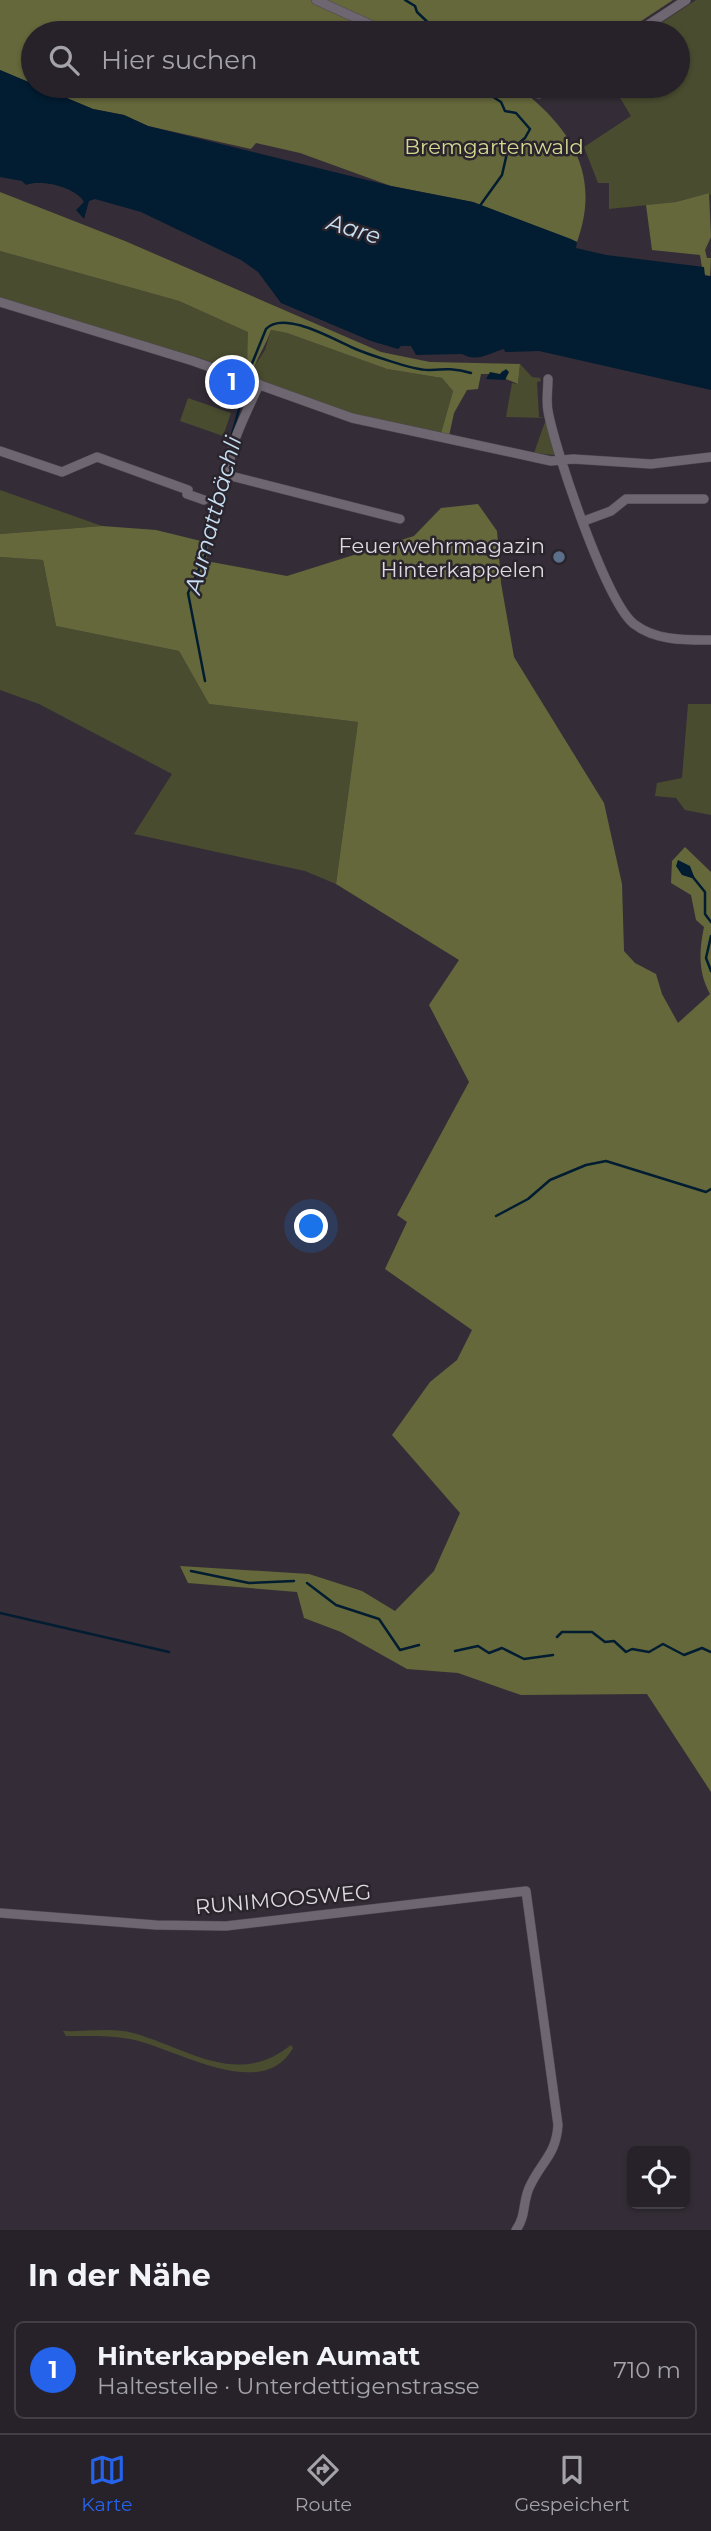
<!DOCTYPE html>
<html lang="de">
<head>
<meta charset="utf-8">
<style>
	:root { --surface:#272229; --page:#2f2a31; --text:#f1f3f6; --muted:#a4a4a8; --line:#433f46; --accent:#2563eb }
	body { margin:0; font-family:Montserrat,sans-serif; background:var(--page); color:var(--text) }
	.controls { position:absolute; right:21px; bottom:21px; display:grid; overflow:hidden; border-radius:10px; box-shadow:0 2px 5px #0004 }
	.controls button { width:63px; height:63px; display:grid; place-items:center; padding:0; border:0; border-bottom:2px solid var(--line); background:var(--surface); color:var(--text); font:35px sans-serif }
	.you { position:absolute; left:312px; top:1227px; width:24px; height:24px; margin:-18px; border:5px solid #fff; border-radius:50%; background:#1a73e8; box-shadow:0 0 0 10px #1a73e833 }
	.badge { display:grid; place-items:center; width:46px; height:46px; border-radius:50%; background:var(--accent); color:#fff; font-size:23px; font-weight:700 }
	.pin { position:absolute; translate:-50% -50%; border:4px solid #fff; box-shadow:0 2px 7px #0006 }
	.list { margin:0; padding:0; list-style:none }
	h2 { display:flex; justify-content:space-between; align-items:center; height:91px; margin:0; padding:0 28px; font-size:30px }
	h2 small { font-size:23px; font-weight:400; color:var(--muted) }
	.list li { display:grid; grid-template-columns:46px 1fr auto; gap:21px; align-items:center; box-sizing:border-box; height:98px; margin:0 14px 14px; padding:0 14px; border:2px solid var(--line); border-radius:10px }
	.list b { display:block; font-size:26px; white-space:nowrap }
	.list p { margin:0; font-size:23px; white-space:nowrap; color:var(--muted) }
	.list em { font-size:23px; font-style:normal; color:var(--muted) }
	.icon { flex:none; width:38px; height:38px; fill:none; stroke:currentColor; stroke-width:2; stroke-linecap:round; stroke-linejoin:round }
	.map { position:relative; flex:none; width:711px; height:2230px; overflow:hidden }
	.search { position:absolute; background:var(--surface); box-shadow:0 2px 5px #0004; left:21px; right:21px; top:21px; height:77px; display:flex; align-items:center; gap:18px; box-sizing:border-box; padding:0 24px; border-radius:38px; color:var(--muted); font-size:26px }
	.sheet { height:203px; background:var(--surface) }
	nav { display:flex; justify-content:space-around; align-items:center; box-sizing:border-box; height:98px; border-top:2px solid var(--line); background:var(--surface); font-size:19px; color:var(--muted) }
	nav a { display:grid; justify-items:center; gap:4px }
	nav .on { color:var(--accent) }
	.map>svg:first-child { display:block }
	.green { fill:#4a4c30 }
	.forest { fill:#65683b }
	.water { fill:#021c31 }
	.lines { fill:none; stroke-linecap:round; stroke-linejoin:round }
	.stream { stroke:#021c31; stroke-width:2.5 }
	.minor-casing { stroke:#4e4950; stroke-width:10 }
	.minor { stroke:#6e6771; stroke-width:9 }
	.service-dot { fill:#5c6f8a; stroke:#2a242d; stroke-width:2.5 }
	.labels { text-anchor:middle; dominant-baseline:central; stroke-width:5; stroke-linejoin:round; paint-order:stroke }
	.park-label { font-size:21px; fill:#d3d990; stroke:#2a242d }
	.poi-label { font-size:21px; fill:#ded9e0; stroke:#2a242d; text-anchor:end }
	.street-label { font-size:21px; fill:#ded9e0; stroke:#2a242d }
	.water-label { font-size:23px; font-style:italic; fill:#c8e0f4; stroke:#2a242d }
</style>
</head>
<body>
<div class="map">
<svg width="711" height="2230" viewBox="0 0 711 2230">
	<rect width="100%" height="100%" fill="#342d37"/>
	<path class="green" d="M 696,0 L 711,0 L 711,196 L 709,193 L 676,202 L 609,209 L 609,183 L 598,183 L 584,147 L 631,116 L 613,86 L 678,86 L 678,33 L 646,33 Z
		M 0,251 L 179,301 L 249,332 L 247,368 L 252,370 L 265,350 L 271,330 L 287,333 L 387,369 L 442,378 L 453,391 L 441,433 L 355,415 L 197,357 L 65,320 L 0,298 Z
		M 520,364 L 532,377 L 540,378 L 541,381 L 537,382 L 539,417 L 544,418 L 506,417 L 512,383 L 518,384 Z
		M 188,398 L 231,413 L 223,436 L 180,421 Z
		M 546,419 L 555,455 L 534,453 Z
		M 0,490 L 102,526 L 0,534 Z
		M 0,557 L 43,560 L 56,626 L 179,651 L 209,704 L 358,722 L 336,884 L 305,871 L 134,834 L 172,774 L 39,704 L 0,690 Z
		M 688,704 L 711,704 L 711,815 L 685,810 L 676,798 L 655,796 L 657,783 L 682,778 Z
		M 63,2031 C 84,2032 113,2027 133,2033 C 190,2049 237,2088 291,2045 L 293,2048 C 262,2104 174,2047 130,2039 C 109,2035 87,2036 66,2036 Z"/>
	<path class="forest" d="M 0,0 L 673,0 L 623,33 L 33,33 L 33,84 L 0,70 Z
		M 38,86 L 544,86 L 529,96 C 577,136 599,181 577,242 L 473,202 L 391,186 L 300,153 L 256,143 L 251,149 L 148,126 L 124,115 L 93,109 Z
		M 0,192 L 125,241 L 381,352 L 430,362 L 520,364 L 518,384 L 506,379 L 503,370 L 500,374 L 481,374 L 478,389 L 467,390 L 454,413 L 449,436 L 441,433 L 453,391 L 442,378 L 387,369 L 287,333 L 271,330 C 266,345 258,356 253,370 L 247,368 L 248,332 L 179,301 L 0,251 Z
		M 709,193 L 711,237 L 705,250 L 707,258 L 711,258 L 710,276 L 703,274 L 700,255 L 652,250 L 646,205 L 676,202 Z
		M 478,504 L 497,531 L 501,583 L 514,657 L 604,803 L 622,884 L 624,951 L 635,963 L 656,974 L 662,994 L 678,1023 L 710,994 C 698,972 699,951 704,927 L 696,920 L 691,895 L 671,883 L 672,861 L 685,847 L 711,872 L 711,1792 L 647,1694 L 521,1695 L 458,1673 L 407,1669 L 341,1632 L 304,1618 L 297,1592 L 188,1583 L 180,1566 L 309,1574 L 362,1591 L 395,1611 L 434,1571 L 460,1513 L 392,1435 L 430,1382 L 457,1360 L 472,1330 L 385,1269 L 407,1222 L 397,1215 L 469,1082 L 429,1005 L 459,960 L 336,884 L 358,722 L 209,704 L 179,651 L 56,626 L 43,560 L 0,557 L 0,534 L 102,526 L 156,530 L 209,543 L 206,561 L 287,576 L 414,536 L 441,508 Z"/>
	<path class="water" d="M 0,70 L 93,109 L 124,115 L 148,126 L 391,186 L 473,202 L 571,239 L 577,242 L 576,248 L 606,255 L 704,267 L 705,276 L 711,276 L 711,390 L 539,351 L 505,352 L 504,349 C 491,352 478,363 462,354 L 416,355 L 411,346 L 401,346 L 398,349 L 371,341 L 281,303 L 258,272 L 241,260 L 141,212 L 95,199 L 89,201 L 84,219 L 76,210 L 84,202 C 76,187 41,179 26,185 L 22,181 L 0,177 Z
		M 506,369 L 509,372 L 505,380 L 486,379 L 490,372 L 500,374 Z
		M 678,860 L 690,866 L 695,879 L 682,875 L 676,866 Z"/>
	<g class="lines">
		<path class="stream" d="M 405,0 L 415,6 L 417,12 L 439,33
			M 476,86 L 501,102 L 505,111 L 516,113 L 530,129 L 525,138 L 507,153 L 502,175 L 479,207
			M 249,371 L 266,329 C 283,310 333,339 351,347 C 364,353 416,371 429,370 C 444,369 455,368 471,373
			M 205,681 L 188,593 L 206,554 L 206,539 L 224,463 L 244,391
			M 692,876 L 705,892 L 705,914 L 711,922
			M 711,936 L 706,958 L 711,971
			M 496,1216 L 528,1199 L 550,1180 L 586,1165 L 606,1161 L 706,1192 L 711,1189
			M 191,1571 L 249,1583 L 294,1581
			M 307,1583 L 336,1605 L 379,1619 L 400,1650 L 419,1645
			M 0,1613 L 169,1652
			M 557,1637 L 562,1632 L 592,1632 L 605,1642 L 614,1641 L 626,1652 L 632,1649 L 649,1652 L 663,1644 L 684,1655 L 702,1648 L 711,1652
			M 455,1651 L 478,1646 L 489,1653 L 502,1648 L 524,1659 L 553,1655"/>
		<defs>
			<path id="minor" d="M 316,0 L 389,33
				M 636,33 L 686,0
				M 513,86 L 539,94 L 553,86
				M 0,302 L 193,361 L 352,418 L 551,461 L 573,459 L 651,464 L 711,457
				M 548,379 C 548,390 546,401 548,411 C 555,450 606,602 634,624 C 656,641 685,640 711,640
				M 259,384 C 250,407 223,453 231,476 L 400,519
				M 0,451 L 62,472 L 97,457 L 188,490 L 187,494 L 204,500
				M 584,521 L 611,511 L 626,499 L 704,499
				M 0,1913 L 156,1925 L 226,1926 L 526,1891 L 558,2125 C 556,2154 543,2160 531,2184 C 522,2199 527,2215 516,2230"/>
		</defs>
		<use href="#minor" class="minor-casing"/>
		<use href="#minor" class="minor"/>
	</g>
	<circle class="service-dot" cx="559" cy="557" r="7"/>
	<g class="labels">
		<g class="park-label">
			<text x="494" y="146">Bremgartenwald</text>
		</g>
		<g class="poi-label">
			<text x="545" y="545">Feuerwehrmagazin<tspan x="545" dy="24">Hinterkappelen</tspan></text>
		</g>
		<g class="street-label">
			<text transform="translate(283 1899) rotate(-5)">RUNIMOOSWEG</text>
		</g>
		<g class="water-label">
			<text transform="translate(354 229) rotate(17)">Aare</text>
			<text transform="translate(213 515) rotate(-75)">Aumattbächli</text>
		</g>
	</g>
</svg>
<div class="controls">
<button><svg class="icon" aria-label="locate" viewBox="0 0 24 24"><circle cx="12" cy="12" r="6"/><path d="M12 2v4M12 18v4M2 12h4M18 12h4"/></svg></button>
</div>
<div class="you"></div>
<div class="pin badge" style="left:232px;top:382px">1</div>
<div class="search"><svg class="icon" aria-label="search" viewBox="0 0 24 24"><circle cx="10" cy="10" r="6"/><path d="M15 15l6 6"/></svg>Hier suchen</div>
</div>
<section class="sheet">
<h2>In der Nähe<small></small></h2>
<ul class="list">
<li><span class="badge">1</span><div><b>Hinterkappelen Aumatt</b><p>Haltestelle · Unterdettigenstrasse</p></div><em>710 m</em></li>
</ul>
</section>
<nav>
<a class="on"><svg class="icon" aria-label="map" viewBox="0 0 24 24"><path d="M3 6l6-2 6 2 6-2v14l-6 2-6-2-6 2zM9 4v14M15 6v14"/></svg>Karte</a>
<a><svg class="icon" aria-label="directions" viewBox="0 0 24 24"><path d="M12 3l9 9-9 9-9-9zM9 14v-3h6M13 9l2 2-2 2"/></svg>Route</a>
<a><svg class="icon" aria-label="saved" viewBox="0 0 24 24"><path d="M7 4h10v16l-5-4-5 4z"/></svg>Gespeichert</a>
</nav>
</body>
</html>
